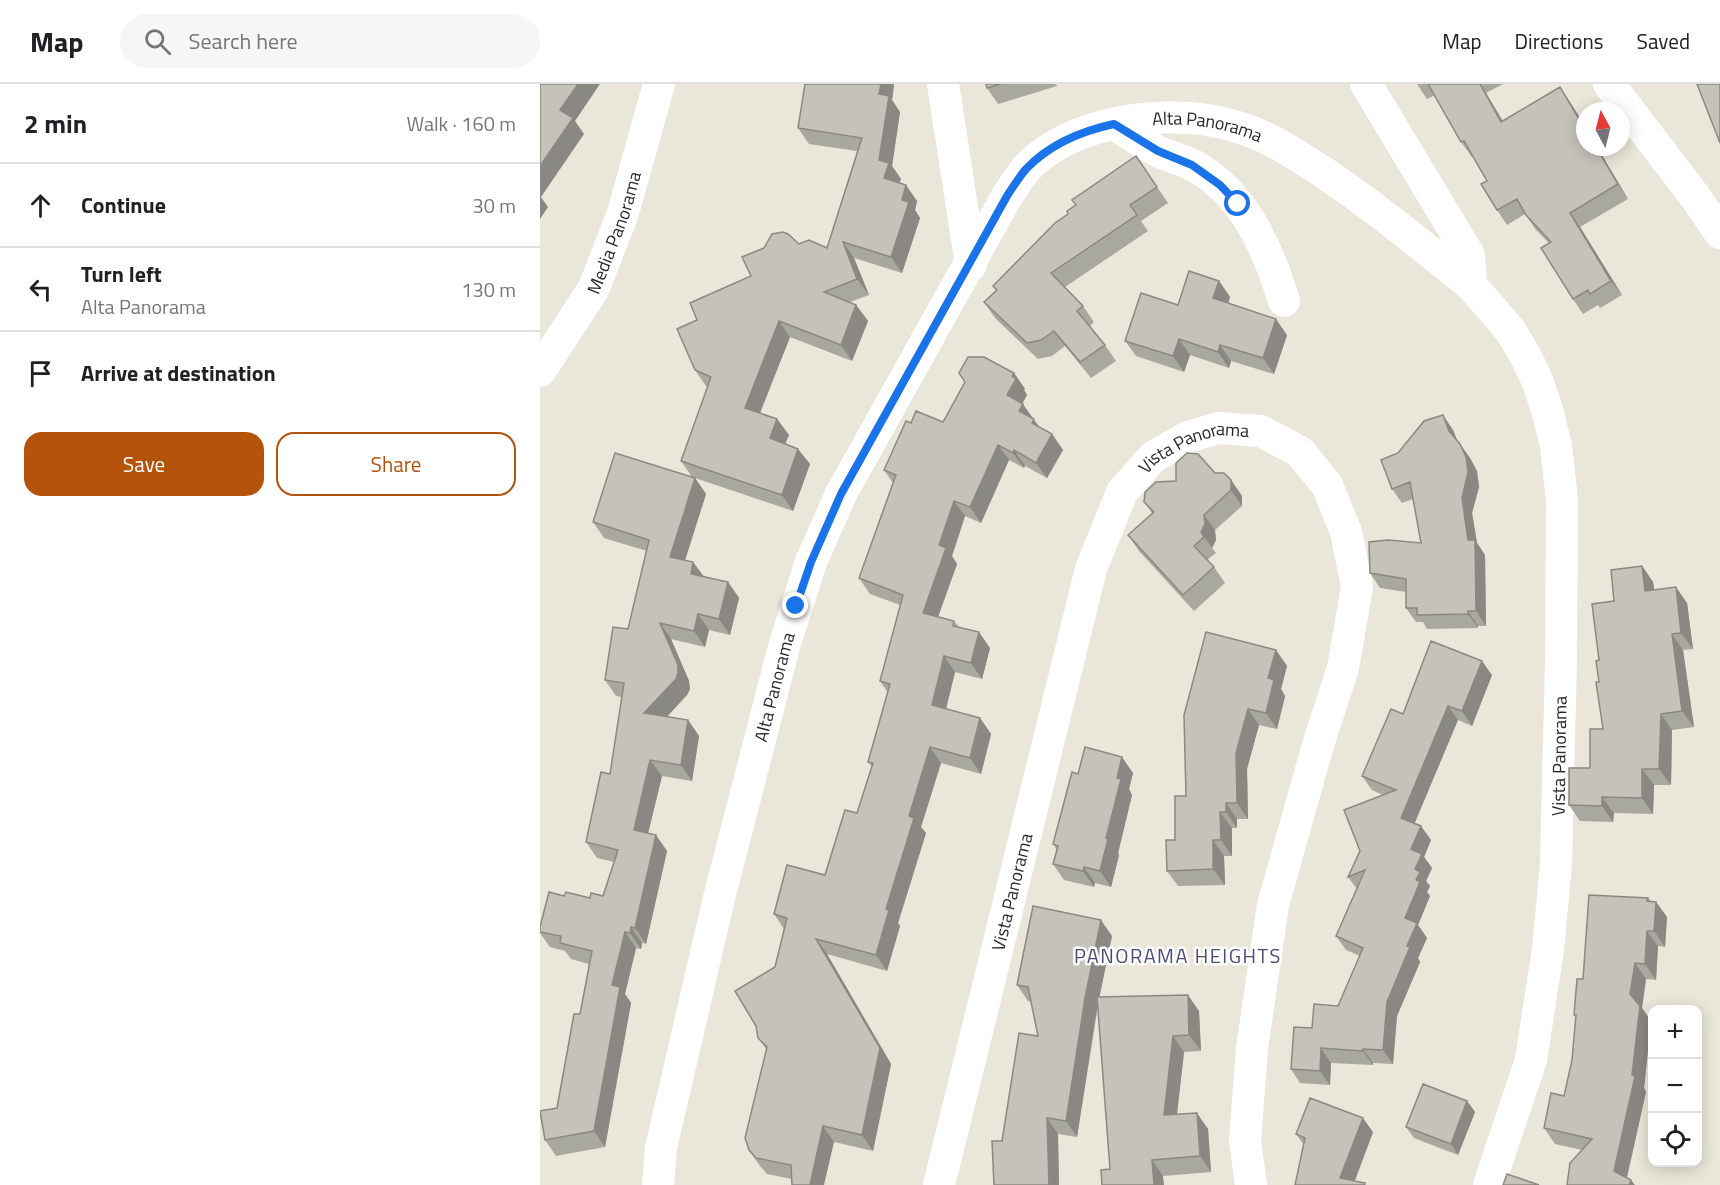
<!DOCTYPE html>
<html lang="en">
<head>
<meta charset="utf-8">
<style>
	:root { --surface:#fff; --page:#f6f6f6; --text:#202124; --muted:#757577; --line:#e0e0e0; --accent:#b45309 }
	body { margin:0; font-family:"Titillium Web",sans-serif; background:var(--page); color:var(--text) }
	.controls { position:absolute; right:18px; bottom:18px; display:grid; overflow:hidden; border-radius:12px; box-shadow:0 3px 15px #0003 }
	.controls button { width:54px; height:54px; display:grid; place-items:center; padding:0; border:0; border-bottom:2px solid var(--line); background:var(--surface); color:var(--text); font:30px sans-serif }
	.compass { position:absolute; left:1036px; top:18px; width:54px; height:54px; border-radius:50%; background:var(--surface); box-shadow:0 3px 15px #0003; rotate:353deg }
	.stop { position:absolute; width:18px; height:18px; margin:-14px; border:4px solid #1a73e8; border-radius:50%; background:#fff }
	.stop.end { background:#1a73e8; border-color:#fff; box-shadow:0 2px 6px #0008 }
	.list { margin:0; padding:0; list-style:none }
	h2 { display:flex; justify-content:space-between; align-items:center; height:78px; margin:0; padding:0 24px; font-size:26px }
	h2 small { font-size:20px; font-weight:400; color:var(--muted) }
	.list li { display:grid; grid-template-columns:39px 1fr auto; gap:18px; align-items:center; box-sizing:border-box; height:84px; padding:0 24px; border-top:2px solid var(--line) }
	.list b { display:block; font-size:22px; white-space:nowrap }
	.list p { margin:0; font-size:20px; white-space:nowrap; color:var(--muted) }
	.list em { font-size:20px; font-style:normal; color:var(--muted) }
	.actions { display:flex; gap:12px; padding:18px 24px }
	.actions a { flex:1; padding:14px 0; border:2px solid var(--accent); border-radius:18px; text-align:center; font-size:21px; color:var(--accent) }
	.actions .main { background:var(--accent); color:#fff }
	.icon { flex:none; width:33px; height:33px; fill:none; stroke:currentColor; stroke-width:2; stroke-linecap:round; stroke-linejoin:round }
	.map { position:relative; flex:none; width:1180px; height:1101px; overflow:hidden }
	header { display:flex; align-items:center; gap:36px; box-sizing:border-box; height:84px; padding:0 30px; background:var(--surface); border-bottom:2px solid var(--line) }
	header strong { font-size:28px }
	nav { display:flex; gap:33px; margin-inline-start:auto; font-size:21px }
	.search { width:420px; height:54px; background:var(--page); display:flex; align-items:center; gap:15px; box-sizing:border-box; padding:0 21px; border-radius:33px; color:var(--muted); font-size:22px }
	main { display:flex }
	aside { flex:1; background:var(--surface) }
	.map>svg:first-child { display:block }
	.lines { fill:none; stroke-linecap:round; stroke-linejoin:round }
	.minor { stroke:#fff; stroke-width:32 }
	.wall { fill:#a9a89f }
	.shaded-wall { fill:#8a8882 }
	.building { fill:#c5c3b9; stroke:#8a8882; stroke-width:1.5 }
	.route { stroke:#1a73e8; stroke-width:8 }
	.labels { text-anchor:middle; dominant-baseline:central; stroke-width:5; stroke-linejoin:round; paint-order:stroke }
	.street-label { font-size:18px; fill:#282828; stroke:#fff }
	.neighbourhood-label { font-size:20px; letter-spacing:1.5px; fill:#4a4977; stroke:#fff }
</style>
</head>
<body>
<header>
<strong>Map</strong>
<div class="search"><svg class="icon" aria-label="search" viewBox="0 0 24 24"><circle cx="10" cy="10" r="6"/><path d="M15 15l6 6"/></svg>Search here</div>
<nav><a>Map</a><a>Directions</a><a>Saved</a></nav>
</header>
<main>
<aside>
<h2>2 min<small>Walk · 160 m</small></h2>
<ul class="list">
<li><svg class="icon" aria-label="ahead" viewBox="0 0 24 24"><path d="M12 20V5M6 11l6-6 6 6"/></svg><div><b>Continue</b></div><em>30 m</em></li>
<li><svg class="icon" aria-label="left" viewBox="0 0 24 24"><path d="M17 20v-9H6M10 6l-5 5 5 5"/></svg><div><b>Turn left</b><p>Alta Panorama</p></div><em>130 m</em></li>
<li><svg class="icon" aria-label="arrive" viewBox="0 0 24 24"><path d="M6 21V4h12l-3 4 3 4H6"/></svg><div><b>Arrive at destination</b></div></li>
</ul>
<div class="actions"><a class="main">Save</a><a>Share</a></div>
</aside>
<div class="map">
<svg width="1180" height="1101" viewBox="0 0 1180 1101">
	<rect width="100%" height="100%" fill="#eae6d9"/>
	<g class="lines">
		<g class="minor">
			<path d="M 403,0 L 431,181"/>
			<path d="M 826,0 L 929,171 L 931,201 L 970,246 L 985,271 L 998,298 L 1008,329 L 1016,362 L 1022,416 L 1021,576 L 1016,780 L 1008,865 L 991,976 L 949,1101"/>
			<path d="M 1069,0 L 1156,114 L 1180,149"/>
			<path d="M 574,40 C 588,49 602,59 617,67 C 627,72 640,75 651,80 C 703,107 728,164 744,217"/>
			<path id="s1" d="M 0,287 L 54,204 L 83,129 L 119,0"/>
			<path id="s2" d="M 118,1101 L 121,1064 L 179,814 L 245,559 L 271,478 L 301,410 L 467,112 C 473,104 479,94 485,86 C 510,58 546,45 581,38 C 618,32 658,31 694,42 C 727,51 754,69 783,88 C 834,122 882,162 931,201"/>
			<path id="s3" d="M 399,1101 L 551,485 L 582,408 L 613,373 L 648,353 L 678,344 L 721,347 L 760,368 L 787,401 L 806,448 L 817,503 L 803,584 L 778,661 L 733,821 L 712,964 L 705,1057 L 711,1101"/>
		</g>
	</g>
	<path class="wall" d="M 446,0 L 516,0 L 517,2 L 458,20 L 447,4 Z
		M 877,0 L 963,0 L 946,9 L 963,37 L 1030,18 L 1045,42 L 1045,63 L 1057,63 L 1088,115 L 1040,143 L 1082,211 L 1060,224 L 1058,221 L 1043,230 L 1033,215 L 1009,159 L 996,146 L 985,130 L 967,141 L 957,126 L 947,97 L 933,72 L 932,73 L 921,58 L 895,11 L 887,15 Z
		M 354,1 L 352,16 L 360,28 L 352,82 L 361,95 L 359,99 L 377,117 L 375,126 L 380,134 L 362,189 L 314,174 L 329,211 L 310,218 L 316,221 L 328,237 L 312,277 L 250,253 L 220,329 L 237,335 L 249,351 L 245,360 L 270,380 L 253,427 L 152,393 L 141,377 L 168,303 L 166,302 L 155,286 L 157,236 L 211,192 L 259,160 L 287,164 L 317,67 L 269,60 L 258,44 Z
		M 596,72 L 628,119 L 601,137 L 608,147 L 525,203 L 543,222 L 554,238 L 550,242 L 565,261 L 576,277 L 551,294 L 525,262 L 512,272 L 498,275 L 455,234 L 444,218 L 456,207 L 453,202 L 528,130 L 536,121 Z
		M 679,197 L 690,213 L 688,219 L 747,251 L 734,290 L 691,277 L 689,284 L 650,271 L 644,288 L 596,272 L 585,257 L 638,221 Z
		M 474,289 L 485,305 L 484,306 L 487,311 L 482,320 L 500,344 L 512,350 L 523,366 L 507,394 L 485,382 L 484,384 L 469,376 L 441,439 L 425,432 L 412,472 L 417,480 L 398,533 L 414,537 L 419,543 L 450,564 L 442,595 L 415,588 L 406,625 L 440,634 L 451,650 L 441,690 L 401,679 L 381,743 L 386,749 L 358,839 L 360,842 L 347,887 L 287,870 L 351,980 L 333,1067 L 294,1058 L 252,1095 L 227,1090 L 220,1082 L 209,1066 L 226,965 L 218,954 L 244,845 L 234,830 L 285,791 L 317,729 L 332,683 L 328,678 L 348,609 L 340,597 L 360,521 L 330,510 L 319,494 L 353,399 L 344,386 L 371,339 L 403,338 Z
		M 913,346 L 917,356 L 930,374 L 937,387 L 939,403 L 932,429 L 937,459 L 945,471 L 946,542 L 938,542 L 938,544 L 887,545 L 883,538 L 876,538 L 866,524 L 866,508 L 840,504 L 830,489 L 881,459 L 873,415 L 862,419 L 852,405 L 858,369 Z
		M 675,389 L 691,396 L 702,412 L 702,422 L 675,446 L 676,456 L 672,464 L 676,469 L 667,476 L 674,483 L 685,499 L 654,527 L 599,467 L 588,451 L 612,429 L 604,418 L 636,397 Z
		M 155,394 L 166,410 L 145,476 L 163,492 L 188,498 L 199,514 L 190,551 L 169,546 L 165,563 L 131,555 L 149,597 L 150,605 L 147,611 L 127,633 L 148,636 L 159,652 L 152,697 L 122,692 L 108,749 L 127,767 L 106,860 L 102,859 L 101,865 L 96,864 L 85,910 L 91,919 L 65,1063 L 16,1072 L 5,1056 L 17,1024 L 40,930 L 49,880 L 31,875 L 25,867 L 10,863 L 0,849 L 0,843 L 24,812 L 50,814 L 63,812 L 74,778 L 57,774 L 46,758 L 70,690 L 82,613 L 76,612 L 65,596 L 88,545 L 107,467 L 64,454 L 53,438 Z
		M 1102,482 L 1113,498 L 1114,506 L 1147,519 L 1153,565 L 1143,566 L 1154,643 L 1132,646 L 1131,701 L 1114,701 L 1113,730 L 1074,729 L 1073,738 L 1040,737 L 1029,721 L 1050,684 L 1063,645 L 1059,576 L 1074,517 Z
		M 736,566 L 747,582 L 741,605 L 745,612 L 737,645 L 719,641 L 707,685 L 708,735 L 697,735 L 697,744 L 692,744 L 692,772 L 684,772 L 685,801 L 638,802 L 627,787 L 635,756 L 646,712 Z
		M 952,591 L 932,642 L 918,636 L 874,739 L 891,756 L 884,773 L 892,784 L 886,797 L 890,802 L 887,808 L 890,812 L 878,841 L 887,854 L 878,874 L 880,878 L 857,932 L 853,980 L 833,979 L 833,981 L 791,979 L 790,1001 L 760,999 L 751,985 L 772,944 L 798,922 L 820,872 L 806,866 L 796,852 L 817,805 L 808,793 L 843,711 L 832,706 L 822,692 L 863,630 Z
		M 593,689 L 589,705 L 592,711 L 578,769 L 579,771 L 571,803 L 555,799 L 554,803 L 524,796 L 513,780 L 517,766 L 513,760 L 538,690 Z
		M 1108,814 L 1110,817 L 1116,818 L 1127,833 L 1125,863 L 1118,862 L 1116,896 L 1106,895 L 1102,924 L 1111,937 L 1104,1004 L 1106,1008 L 1087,1094 L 1042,1066 L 1015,1060 L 1004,1044 L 1024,1012 L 1032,976 L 1036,934 L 1034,931 L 1043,895 Z
		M 572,852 L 559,913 L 659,927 L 661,967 L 644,968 L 637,1030 L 668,1045 L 671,1088 L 623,1092 L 570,1085 L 558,922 L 537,1053 L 518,1050 L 519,1101 L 454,1101 L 462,1057 L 498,952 L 491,918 L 488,917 L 477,901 Z
		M 927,1017 L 935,1028 L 918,1071 L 874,1054 L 866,1043 Z
		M 833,1048 L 815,1097 L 825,1099 L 826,1101 L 755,1101 L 764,1061 L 756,1050 Z"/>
	<path class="shaded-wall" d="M 38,0 L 60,0 L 35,37 L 44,50 L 1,113 L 8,123 L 0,135 L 0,82 L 20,26 Z
		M 341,0 L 354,0 L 354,1 L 352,16 L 360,28 L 352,82 L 361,95 L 355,110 L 344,94 L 339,76 L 339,10 Z
		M 940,0 L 946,9 L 971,52 L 961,38 Z
		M 1020,3 L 1030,18 L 1045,42 L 1045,45 Z
		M 1056,63 L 1057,63 L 1088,115 L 1078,100 Z
		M 366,101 L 377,117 L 375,126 L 380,134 L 362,189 L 351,173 L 362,116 Z
		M 1030,129 L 1040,143 L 1082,211 L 1071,197 Z
		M 303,158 L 314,174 L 329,211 L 317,195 Z
		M 679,197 L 690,213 L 685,230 L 673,214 Z
		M 316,221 L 328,237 L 312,277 L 301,261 Z
		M 736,235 L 747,251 L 734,290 L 723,274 Z
		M 239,237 L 250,253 L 216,339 L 205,324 Z
		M 639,255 L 650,271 L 644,288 L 633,272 Z
		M 680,261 L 691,277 L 689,284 L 678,268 Z
		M 474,289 L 485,305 L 484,306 L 487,311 L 478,327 L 467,311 Z
		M 483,320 L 494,336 L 505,351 L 479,327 Z
		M 903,331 L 913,346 L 919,361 L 909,347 Z
		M 237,335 L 249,351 L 241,370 L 230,354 Z
		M 512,350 L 523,366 L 507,394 L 496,379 Z
		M 920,360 L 930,374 L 937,387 L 939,403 L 932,429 L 937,459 L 945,471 L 946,542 L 936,527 L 922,414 Z
		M 458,361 L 469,376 L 441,439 L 430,423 Z
		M 258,365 L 270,380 L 253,427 L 242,411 Z
		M 474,366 L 485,382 L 484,384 L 473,369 Z
		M 155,394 L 166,410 L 141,489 L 130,473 Z
		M 691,396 L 702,412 L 702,422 L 691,406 Z
		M 414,417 L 425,432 L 412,472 L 417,480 L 394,544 L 383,529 L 399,461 Z
		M 664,431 L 675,446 L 676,456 L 672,464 L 661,448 Z
		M 153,478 L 165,494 L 151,490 Z
		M 1102,482 L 1113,498 L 1117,523 L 1105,507 Z
		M 188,498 L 199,514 L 190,551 L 179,535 Z
		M 1136,503 L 1147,519 L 1153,565 L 1141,549 Z
		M 928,527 L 938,542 L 938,544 L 928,530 Z
		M 158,530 L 169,546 L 165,563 L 154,547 Z
		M 120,539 L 131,555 L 149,597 L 150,605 L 147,611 L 115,645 L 104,629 Z
		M 439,548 L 450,564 L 442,595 L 431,579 Z
		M 1132,550 L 1143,566 L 1154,643 L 1142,627 Z
		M 736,566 L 747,582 L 741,605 L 745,612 L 737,645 L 726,629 L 728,594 Z
		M 404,572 L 415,588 L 403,637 L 392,621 Z
		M 942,577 L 952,591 L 932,642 L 922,627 Z
		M 908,622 L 918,636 L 871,748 L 861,734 Z
		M 708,625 L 719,641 L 707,685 L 708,735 L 697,719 L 696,669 Z
		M 1121,630 L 1132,646 L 1131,701 L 1119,685 Z
		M 440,634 L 451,650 L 441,690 L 430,674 Z
		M 148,636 L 159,652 L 152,697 L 141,681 Z
		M 390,663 L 401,679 L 381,743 L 386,749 L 358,839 L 360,842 L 347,887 L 336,871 L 346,825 L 369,732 Z
		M 582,673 L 593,689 L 589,705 L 592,711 L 578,769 L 579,771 L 571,803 L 560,787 L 577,694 Z
		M 110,676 L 122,692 L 105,762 L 94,746 Z
		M 1102,685 L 1114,701 L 1113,730 L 1102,714 Z
		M 1062,713 L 1074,729 L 1073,738 L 1062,722 Z
		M 686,719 L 697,735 L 697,744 L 686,728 Z
		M 680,728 L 692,744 L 692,772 L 681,756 Z
		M 881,742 L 891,756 L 884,773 L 892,784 L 886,797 L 890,802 L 887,808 L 890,812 L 878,841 L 887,854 L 878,874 L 880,878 L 857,932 L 853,980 L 843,966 L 847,918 L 867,862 L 865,834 L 876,796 L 875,785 L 871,765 Z
		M 116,751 L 127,767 L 106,860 L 95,844 Z
		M 673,756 L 684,772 L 685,801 L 673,785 Z
		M 544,783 L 555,799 L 554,803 L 543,787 Z
		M 1108,814 L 1116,826 L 1116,818 L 1127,833 L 1125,863 L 1114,847 L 1107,817 Z
		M 561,836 L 572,852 L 556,930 L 537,1053 L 526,1037 L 545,914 Z
		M 91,843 L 102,859 L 101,865 L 90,849 Z
		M 1107,847 L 1118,862 L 1116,896 L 1105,880 Z
		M 85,848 L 96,864 L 85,910 L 91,919 L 65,1063 L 54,1047 L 72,901 Z
		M 276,855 L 287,870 L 351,980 L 333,1067 L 322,1051 Z
		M 1095,879 L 1106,895 L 1102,924 L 1111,937 L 1104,1004 L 1106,1008 L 1085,1101 L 1074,1087 L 1092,991 L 1090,910 Z
		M 648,911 L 659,927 L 661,967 L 649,951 Z
		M 633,952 L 644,968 L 635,1047 L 624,1031 Z
		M 781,964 L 791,979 L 790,1001 L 780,987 Z
		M 823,965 L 833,979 L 833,981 L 823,967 Z
		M 927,1017 L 935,1028 L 918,1071 L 911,1060 Z
		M 657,1029 L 668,1045 L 671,1088 L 660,1072 Z
		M 507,1034 L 518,1050 L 519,1101 L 509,1101 Z
		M 823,1034 L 833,1048 L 813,1101 L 800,1094 Z
		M 283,1042 L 294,1058 L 284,1101 L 270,1101 Z
		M 612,1076 L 623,1092 L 624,1101 L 614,1101 Z
		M 1091,1096 L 1095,1101 L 1089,1101 Z"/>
	<path class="building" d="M 0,0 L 38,0 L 20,26 L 33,34 L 0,82 Z
		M 265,0 L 341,0 L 339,10 L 349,12 L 339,76 L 349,79 L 344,94 L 366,101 L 362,116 L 369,118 L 351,173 L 303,158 L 317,195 L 284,208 L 316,221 L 301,261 L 239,237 L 205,324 L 237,335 L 230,354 L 258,365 L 242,411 L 141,377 L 171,293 L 155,286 L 137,245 L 157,236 L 150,219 L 211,192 L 202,173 L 224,164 L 232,150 L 243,148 L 248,150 L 259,160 L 269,156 L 287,164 L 322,54 L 258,44 Z
		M 446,0 L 461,0 L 447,4 Z
		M 888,0 L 940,0 L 961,38 L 1020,3 L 1045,45 L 1045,63 L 1056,63 L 1078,100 L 1030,129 L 1071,197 L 1050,210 L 1048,206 L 1033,215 L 1001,164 L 1011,158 L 986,131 L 977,115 L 957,126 L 941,100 L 947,97 L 924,57 L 921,58 Z
		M 1157,0 L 1180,0 L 1180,59 Z
		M 596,72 L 617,103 L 590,121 L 597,131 L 511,189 L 543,222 L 537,227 L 565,261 L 540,278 L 514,247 L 501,256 L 487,259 L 444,218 L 457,206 L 453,202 L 515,139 L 528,130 L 527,127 L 536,121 L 532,116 Z
		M 649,187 L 679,197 L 673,214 L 736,235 L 723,274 L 680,261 L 678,268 L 639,255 L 633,272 L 585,257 L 601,209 L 638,221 Z
		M 428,273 L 444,273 L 474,289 L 472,292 L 476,295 L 467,311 L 483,320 L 479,327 L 494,335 L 492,339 L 512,350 L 496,379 L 474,366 L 473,369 L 458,361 L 430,423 L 414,417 L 399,461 L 406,464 L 383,529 L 414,537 L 413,542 L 439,548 L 431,579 L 404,572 L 392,621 L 440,634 L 430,674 L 390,663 L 369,732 L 374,734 L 346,825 L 349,826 L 336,871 L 276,855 L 340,964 L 322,1051 L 283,1042 L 270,1101 L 252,1101 L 251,1081 L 216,1074 L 209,1066 L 205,1054 L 227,963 L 218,954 L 216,942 L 195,907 L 235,883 L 247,834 L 234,830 L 247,781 L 285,791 L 305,726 L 317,729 L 333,679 L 328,678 L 350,600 L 340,597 L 363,511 L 319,494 L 356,391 L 344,386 L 366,337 L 371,339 L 376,327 L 403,338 L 425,298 L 419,289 Z
		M 903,331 L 909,347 L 920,360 L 926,373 L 928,388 L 922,414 L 928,456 L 935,456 L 936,527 L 928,527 L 928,530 L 877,531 L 877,524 L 866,524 L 866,495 L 830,489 L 829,458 L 848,456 L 881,459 L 870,398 L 852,405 L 841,376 L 858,369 L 884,337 Z
		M 75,369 L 155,394 L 130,473 L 153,478 L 151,490 L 188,498 L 179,535 L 158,530 L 154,547 L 120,539 L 138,581 L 138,589 L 136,595 L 104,629 L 148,636 L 141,681 L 110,676 L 94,746 L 116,751 L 95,844 L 91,843 L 90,849 L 85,848 L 72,901 L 80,903 L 54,1047 L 5,1056 L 0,1027 L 17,1024 L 34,930 L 40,930 L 52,867 L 20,859 L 21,852 L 0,848 L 0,843 L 9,808 L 24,812 L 26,808 L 50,814 L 51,809 L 63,812 L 78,766 L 46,758 L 61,688 L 70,690 L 84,599 L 65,596 L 73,543 L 88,545 L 109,456 L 53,438 Z
		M 647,369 L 658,370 L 675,389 L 684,389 L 691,396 L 691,406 L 664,431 L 665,440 L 661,448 L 664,453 L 654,462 L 674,483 L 643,511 L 588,451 L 614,428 L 604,418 L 605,408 L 616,398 L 636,397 L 636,379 Z
		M 1102,482 L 1105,507 L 1136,503 L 1141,549 L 1132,550 L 1142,627 L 1121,630 L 1119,685 L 1102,685 L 1102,714 L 1062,713 L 1062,722 L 1029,721 L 1029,684 L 1050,684 L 1050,645 L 1063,645 L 1056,598 L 1059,598 L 1056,577 L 1059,576 L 1052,520 L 1074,517 L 1071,486 Z
		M 666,548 L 736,566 L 728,594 L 734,596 L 726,629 L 708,625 L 696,669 L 697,719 L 686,719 L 686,728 L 680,728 L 681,756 L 673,756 L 673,785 L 627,787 L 626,756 L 635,756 L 635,712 L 646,712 L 644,631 Z
		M 891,557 L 942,577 L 922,627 L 908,622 L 861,734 L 881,742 L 871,765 L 882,770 L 875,785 L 880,788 L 876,796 L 880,798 L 865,834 L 877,839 L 867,862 L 870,863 L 847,918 L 843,966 L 823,965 L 823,967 L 781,964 L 780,987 L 751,985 L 754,943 L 772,944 L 774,920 L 798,922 L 823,864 L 796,852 L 825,786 L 808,793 L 820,767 L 804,726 L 856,706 L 822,692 L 851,625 L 863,630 Z
		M 545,663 L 582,673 L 577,694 L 581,695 L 566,754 L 568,755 L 560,787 L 544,783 L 543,787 L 513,780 L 518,762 L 513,760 L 532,688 L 538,690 Z
		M 1049,811 L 1108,814 L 1107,817 L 1116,818 L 1114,847 L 1107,847 L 1105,880 L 1095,879 L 1090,910 L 1100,922 L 1092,991 L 1095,992 L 1074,1087 L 1091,1096 L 1089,1101 L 1027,1101 L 1030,1079 L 1052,1055 L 1004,1044 L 1011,1009 L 1024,1012 L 1032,976 L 1036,931 L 1034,931 L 1037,895 L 1043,895 Z
		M 493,822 L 561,836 L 545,914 L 526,1037 L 507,1034 L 509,1101 L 454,1101 L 452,1057 L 462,1057 L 479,949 L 498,952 L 488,903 L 477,901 Z
		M 648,911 L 649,951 L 633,952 L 624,1031 L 657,1029 L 660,1072 L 612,1076 L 614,1101 L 562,1101 L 561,1086 L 570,1085 L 557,913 Z
		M 883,1000 L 927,1017 L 911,1060 L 866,1043 Z
		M 770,1014 L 823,1034 L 800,1094 L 825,1099 L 824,1101 L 755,1101 L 765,1054 L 756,1050 Z
		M 967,1090 L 999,1101 L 963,1101 Z"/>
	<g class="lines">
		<path class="route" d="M 256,522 L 271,478 L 301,410 L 467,112 C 473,103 479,93 486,85 C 510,60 541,47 574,40 L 618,67 L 652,81 L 680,101 L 698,120"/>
	</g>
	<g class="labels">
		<g class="street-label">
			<text stroke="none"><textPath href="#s2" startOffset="1286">Alta Panorama</textPath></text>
			<text stroke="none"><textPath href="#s1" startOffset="158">Media Panorama</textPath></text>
			<text stroke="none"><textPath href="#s3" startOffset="807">Vista Panorama</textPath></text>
			<text stroke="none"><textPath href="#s2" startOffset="512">Alta Panorama</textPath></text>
			<text transform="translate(1019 672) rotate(-89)">Vista Panorama</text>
			<text stroke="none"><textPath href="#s3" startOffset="302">Vista Panorama</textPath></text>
		</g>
		<g class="neighbourhood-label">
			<text x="638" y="871">PANORAMA HEIGHTS</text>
		</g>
	</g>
</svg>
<div class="controls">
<button>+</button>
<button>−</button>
<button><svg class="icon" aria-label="locate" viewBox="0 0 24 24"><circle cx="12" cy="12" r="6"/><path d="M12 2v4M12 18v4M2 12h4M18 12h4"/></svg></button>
</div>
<svg class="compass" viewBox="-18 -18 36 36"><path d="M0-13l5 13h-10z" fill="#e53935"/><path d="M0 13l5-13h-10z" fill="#757577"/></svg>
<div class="stop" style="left:698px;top:120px"></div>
<div class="stop end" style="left:256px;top:522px"></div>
</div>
</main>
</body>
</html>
